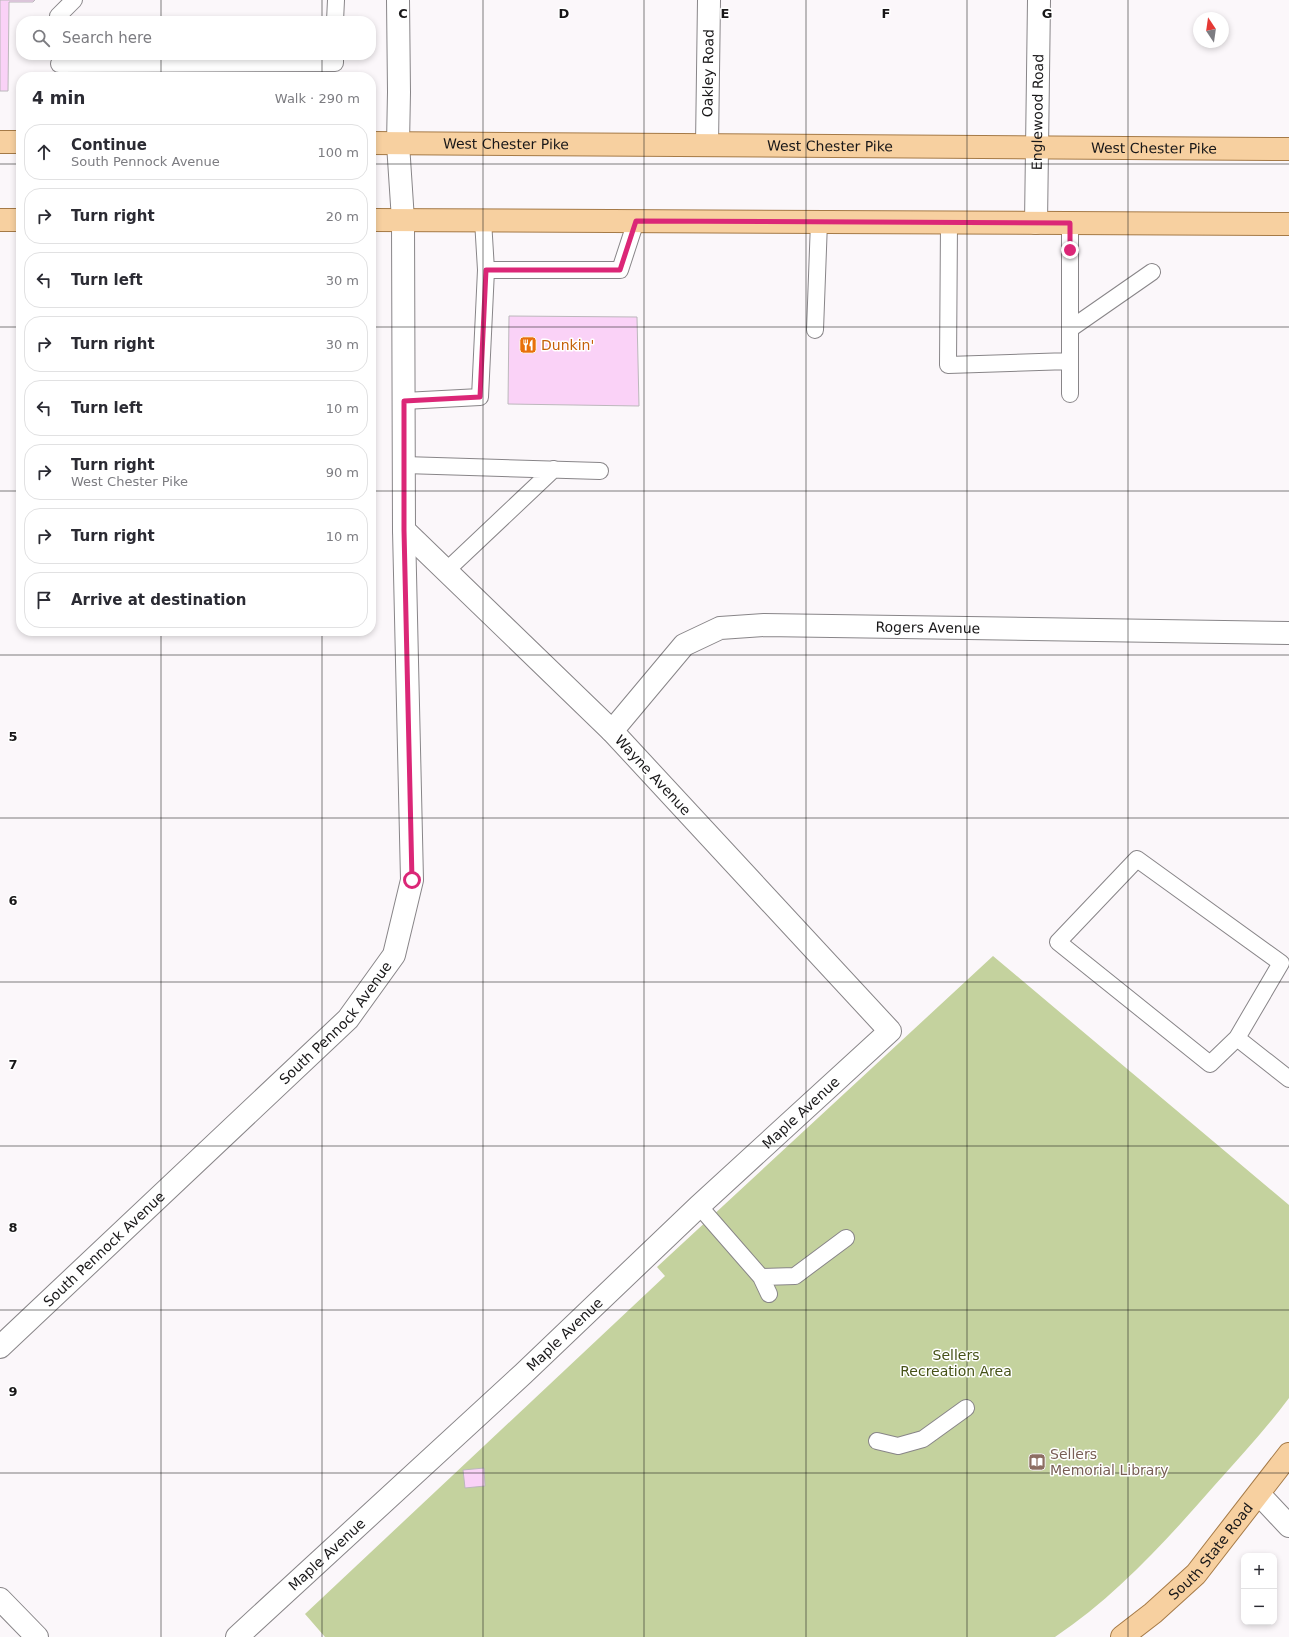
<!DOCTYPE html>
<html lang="en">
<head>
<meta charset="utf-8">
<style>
	:root { --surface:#fff; --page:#f2f2f3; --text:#2b2b33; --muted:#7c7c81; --line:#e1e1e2 }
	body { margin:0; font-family:"DejaVu Sans",sans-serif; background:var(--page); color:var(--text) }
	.controls { position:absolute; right:12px; bottom:12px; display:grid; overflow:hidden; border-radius:8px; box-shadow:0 2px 6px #0003 }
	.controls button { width:36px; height:36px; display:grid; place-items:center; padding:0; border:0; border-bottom:1px solid var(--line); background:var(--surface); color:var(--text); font:20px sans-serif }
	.compass { position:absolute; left:1193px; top:12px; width:36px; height:36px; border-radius:50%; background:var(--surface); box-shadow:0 2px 6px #0003; rotate:347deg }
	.stop { position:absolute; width:12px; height:12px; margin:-9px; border:3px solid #db2777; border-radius:50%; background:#fff }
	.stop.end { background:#db2777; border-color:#fff; box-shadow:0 1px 4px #0008 }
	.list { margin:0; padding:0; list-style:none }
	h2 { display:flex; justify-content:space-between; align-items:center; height:52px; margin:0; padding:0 16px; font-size:17px }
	h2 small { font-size:13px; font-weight:400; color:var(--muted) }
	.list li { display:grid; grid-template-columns:26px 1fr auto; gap:12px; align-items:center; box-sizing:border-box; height:56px; margin:0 8px 8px; padding:0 8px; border:1px solid var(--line); border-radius:16px }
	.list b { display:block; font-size:15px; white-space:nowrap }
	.list p { margin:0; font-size:13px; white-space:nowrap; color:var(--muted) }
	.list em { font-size:13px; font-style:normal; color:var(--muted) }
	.icon { flex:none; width:22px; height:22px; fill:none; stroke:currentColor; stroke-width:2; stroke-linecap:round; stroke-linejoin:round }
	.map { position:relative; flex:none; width:1289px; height:1637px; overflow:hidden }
	.search { position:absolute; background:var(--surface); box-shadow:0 2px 6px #0003; left:16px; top:16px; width:360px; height:44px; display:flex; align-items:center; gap:10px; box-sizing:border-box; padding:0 14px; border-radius:16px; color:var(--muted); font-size:15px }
	.panel { position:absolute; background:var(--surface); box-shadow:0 2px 6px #0003; left:16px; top:72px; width:360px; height:564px; border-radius:16px }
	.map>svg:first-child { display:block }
	.green { fill:#c4d29e }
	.building { fill:#fad2f7; stroke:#bcb8bc }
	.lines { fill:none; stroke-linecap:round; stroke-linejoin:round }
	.service-casing { stroke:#888588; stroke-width:18 }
	.minor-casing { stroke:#888588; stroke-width:24 }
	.primary-casing { stroke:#a57a47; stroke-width:24 }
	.service { stroke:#fff; stroke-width:16 }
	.minor { stroke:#fff; stroke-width:22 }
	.primary { stroke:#f7d0a0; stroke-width:22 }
	.route { stroke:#db2777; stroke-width:5 }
	.grid { fill:none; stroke:#181718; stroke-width:1; stroke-opacity:0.55 }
	.labels { text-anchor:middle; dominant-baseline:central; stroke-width:3; stroke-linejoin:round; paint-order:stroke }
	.street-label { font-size:14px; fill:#181718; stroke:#fff }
	.food-label { font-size:14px; fill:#c56008; stroke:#fff; text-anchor:start }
	.park-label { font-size:14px; fill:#465217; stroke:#fff }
	.education-label { font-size:14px; fill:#785e54; stroke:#fff; text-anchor:start }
	.grid-label { font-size:13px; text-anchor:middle; font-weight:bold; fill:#181718; stroke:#fff; stroke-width:3; stroke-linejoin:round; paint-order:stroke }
</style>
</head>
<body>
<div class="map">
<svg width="1289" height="1637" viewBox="0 0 1289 1637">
	<rect width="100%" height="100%" fill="#fbf7fa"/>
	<path class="green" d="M 993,956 L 1289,1205 L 1289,1398 C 1266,1429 1240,1457 1214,1486 C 1166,1541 1116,1596 1055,1637 L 325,1637 L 305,1614 L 665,1276 L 657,1267 Z"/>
	<path class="building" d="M 0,0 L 35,0 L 33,2 L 9,2 L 8,91 L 0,91 Z
		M 509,316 L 637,317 L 639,406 L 508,404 Z
		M 484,1468 L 485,1486 L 465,1488 L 463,1470 Z"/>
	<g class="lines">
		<defs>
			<path id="service" d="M 58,21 L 58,16 L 74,0
				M 335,21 L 336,0
				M 59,64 L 335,63 L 335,55
				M 483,220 L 486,270 L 620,270 L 636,221
				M 949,223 L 948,365 L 1070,361
				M 1070,223 L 1070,394
				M 1070,329 L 1152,272
				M 815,330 L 819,222
				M 404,401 L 480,397 L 486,270
				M 404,465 L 600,471
				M 446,571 L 554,469
				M 1137,859 L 1281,963 L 1237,1038 L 1210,1064 L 1058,942 Z
				M 1237,1038 L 1289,1079
				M 699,1206 L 761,1277
				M 769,1294 L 761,1277 L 795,1276 L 846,1238
				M 877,1441 L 898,1446 L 923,1439 L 966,1408"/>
			<g id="minor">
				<path id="s1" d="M 707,145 L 709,0"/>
				<path id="s2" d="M 1036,223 L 1039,0"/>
				<path id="s3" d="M 612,731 L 684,645 L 720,628 L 764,625 L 1289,633"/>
				<path id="s4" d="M 0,1347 L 348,1019 L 394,955 L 412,880 L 404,530 L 403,220 L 398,144 L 399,92 L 398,0"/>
				<path d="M 1259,1494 L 1289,1526"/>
				<path d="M 0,1599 L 37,1637"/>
				<path id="s5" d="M 237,1637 L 523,1374 L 699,1206 L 890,1031 L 612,731 L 404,530"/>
			</g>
			<g id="primary">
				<path d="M 0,142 L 21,142"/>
				<path id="s6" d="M 371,143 L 1289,149"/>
				<path d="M 0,220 L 21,220"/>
				<path d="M 371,220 L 1289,224"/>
				<path id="s7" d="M 1122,1637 L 1153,1613 L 1196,1574 L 1289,1454"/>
			</g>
		</defs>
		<use href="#service" class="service-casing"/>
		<use href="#minor" class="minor-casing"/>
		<use href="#primary" class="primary-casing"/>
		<use href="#service" class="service"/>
		<use href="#minor" class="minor"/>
		<use href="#primary" class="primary"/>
	</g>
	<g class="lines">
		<path class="route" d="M 412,880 L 404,530 L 404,401 L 480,397 L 486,270 L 620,270 L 636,221 L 1070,223 L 1070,250"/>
	</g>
	<path class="grid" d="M 161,0 L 161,21M 322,0 L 322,21M 483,0 L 483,1637M 644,0 L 644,1637M 806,0 L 806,1637M 967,0 L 967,1637M 1128,0 L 1128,1637M 161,55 L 161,77M 322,55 L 322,77M 0,164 L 21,164M 371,164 L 1289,164M 0,327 L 21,327M 371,327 L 1289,327M 0,491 L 21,491M 371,491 L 1289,491M 161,631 L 161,1637M 322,631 L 322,1637M 0,655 L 1289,655M 0,818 L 1289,818M 0,982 L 1289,982M 0,1146 L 1289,1146M 0,1310 L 1289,1310M 0,1473 L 1289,1473"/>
	<defs>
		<symbol id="restaurant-square" viewBox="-11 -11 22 22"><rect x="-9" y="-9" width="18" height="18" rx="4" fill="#e8710a" stroke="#fff"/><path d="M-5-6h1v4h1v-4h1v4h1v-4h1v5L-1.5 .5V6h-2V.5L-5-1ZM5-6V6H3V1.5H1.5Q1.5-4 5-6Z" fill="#fff"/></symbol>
		<symbol id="library-square" viewBox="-11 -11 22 22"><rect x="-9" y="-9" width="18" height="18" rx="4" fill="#8d6e63" stroke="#fff"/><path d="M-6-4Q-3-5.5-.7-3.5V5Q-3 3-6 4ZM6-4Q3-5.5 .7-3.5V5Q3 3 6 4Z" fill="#fff"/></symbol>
	</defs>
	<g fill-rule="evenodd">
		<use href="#restaurant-square" x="518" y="335" width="20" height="20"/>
		<use href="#library-square" x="1027" y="1452" width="20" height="20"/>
	</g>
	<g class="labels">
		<g class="street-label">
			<text stroke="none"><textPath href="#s1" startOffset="72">Oakley Road</textPath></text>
			<text stroke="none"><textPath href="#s2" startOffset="111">Englewood Road</textPath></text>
			<text stroke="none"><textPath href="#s6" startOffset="135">West Chester Pike</textPath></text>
			<text stroke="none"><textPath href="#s6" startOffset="459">West Chester Pike</textPath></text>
			<text stroke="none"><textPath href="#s6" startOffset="783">West Chester Pike</textPath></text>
			<text stroke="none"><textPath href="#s3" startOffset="360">Rogers Avenue</textPath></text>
			<text transform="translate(653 775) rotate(47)">Wayne Avenue</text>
			<text stroke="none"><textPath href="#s4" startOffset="467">South Pennock Avenue</textPath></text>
			<text stroke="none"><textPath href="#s5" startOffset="770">Maple Avenue</textPath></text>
			<text stroke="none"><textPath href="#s4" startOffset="143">South Pennock Avenue</textPath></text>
			<text stroke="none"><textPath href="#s5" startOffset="446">Maple Avenue</textPath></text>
			<text stroke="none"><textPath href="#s7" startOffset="124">South State Road</textPath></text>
			<text stroke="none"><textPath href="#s5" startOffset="122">Maple Avenue</textPath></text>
		</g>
		<g class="food-label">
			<text x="541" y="345">Dunkin'</text>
		</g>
		<g class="park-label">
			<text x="956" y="1355">Sellers<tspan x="956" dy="16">Recreation Area</tspan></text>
		</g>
		<g class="education-label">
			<text x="1050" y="1454">Sellers<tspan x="1050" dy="16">Memorial Library</tspan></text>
		</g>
	</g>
	<g class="grid-label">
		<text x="403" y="18">C</text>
		<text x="564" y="18">D</text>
		<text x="725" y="18">E</text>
		<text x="886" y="18">F</text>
		<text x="1047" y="18">G</text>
		<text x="13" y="741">5</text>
		<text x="13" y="905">6</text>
		<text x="13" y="1069">7</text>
		<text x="13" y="1232">8</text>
		<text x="13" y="1396">9</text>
	</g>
</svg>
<div class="controls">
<button>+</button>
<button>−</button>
</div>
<svg class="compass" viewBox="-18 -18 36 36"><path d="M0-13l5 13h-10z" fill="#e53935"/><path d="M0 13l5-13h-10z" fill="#7c7c81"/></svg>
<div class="stop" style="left:412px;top:880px"></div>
<div class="stop end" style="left:1070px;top:250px"></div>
<div class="search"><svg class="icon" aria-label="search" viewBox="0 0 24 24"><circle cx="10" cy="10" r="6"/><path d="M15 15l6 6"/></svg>Search here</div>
<section class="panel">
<h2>4 min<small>Walk · 290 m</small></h2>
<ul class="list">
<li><svg class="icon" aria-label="ahead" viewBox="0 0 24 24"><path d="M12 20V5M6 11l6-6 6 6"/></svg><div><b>Continue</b><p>South Pennock Avenue</p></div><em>100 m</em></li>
<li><svg class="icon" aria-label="right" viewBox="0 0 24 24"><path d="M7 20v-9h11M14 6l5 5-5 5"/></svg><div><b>Turn right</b></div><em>20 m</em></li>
<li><svg class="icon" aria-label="left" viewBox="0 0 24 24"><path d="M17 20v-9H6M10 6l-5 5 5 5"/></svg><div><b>Turn left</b></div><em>30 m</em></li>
<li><svg class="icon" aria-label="right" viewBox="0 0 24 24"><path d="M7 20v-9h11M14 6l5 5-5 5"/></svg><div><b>Turn right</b></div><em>30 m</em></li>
<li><svg class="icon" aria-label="left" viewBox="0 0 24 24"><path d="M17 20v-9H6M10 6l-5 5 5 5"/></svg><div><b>Turn left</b></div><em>10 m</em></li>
<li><svg class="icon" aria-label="right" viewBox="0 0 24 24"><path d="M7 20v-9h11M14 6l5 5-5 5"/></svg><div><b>Turn right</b><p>West Chester Pike</p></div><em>90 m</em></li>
<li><svg class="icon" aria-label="right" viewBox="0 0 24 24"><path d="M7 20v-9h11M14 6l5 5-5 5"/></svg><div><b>Turn right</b></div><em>10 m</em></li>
<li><svg class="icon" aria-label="arrive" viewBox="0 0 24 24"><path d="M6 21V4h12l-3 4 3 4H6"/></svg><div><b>Arrive at destination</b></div></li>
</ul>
</section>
</div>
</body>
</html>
